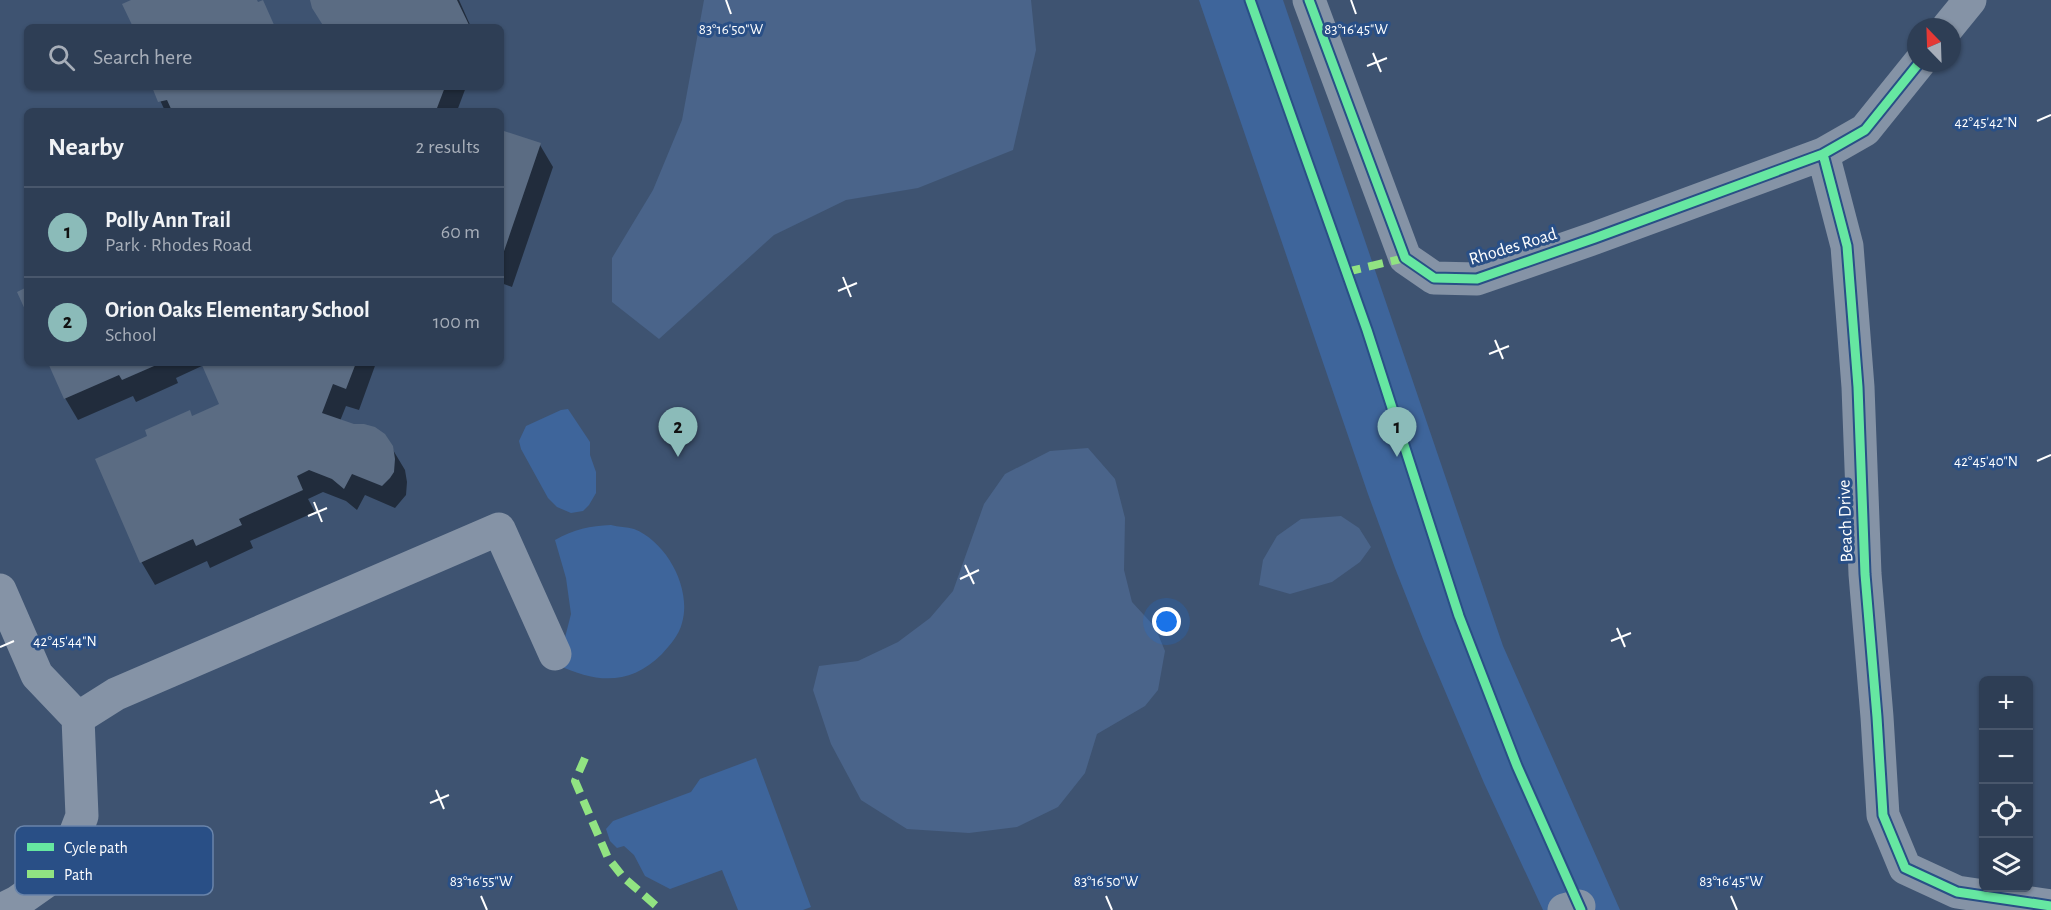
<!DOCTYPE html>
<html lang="en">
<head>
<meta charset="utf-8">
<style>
	:root { --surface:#2e3e55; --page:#3a495f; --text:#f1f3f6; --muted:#a7aeb9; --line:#49576c; --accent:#8bbbb9 }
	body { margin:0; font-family:"Alegreya Sans",sans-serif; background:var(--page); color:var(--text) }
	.controls { position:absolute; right:18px; bottom:18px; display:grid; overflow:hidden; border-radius:9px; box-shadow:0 2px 4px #0004 }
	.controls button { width:54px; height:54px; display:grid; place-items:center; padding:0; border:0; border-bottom:2px solid var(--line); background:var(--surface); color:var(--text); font:30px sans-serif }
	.compass { position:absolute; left:1907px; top:18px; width:54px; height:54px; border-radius:50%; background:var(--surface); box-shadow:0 2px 4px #0004; rotate:337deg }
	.you { position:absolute; left:1167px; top:622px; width:21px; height:21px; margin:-15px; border:4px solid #fff; border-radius:50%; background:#1a73e8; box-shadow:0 0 0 9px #1a73e833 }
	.badge { display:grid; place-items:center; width:39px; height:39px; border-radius:50%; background:var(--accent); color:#111; font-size:20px; font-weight:700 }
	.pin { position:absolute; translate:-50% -50px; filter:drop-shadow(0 2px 3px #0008) }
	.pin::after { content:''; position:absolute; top:32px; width:21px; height:18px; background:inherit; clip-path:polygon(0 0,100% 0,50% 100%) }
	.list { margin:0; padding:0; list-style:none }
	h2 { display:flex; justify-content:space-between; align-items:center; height:78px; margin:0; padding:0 24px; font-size:26px }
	h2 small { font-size:20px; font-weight:400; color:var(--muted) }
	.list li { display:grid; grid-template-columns:39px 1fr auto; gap:18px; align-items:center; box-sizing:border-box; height:90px; padding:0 24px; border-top:2px solid var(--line) }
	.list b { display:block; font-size:22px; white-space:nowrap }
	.list p { margin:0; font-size:20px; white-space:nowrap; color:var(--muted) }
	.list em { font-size:20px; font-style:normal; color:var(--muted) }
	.icon { flex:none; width:33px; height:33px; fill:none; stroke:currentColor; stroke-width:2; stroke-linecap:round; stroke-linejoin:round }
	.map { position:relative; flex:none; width:2051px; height:910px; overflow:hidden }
	.search { position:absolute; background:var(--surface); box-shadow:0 2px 4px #0004; left:24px; top:24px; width:480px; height:66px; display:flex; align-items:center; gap:15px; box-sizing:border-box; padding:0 21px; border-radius:9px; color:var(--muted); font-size:22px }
	.panel { position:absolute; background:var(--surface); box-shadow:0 2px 4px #0004; left:24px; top:108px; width:480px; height:258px; border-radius:9px }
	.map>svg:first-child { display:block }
	.green { fill:#3e659b }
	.water { fill:#4a648a }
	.shadow { fill:#0007 }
	.building { fill:#5b6c83 }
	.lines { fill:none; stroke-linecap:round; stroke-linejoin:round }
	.minor { stroke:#8593a6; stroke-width:33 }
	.quiet { stroke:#91e382; stroke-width:8; stroke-dasharray:15 8; stroke-linecap:butt }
	.cycleway-casing { stroke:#294f86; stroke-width:13 }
	.cycleway { stroke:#66e7a1; stroke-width:9 }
	.ticks { fill:none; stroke:#fff; stroke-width:2 }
	.labels { text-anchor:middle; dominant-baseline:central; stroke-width:6; stroke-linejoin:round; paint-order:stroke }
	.street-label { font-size:18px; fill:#fff; stroke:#294f86 }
	.key { fill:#294f86; stroke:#6984aa; stroke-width:1.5 }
	.key-label { font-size:16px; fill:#fff }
	.ticks-label { font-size:15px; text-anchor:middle; fill:#fff; stroke:#294f86; stroke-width:6; stroke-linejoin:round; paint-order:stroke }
</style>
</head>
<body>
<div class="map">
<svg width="2051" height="910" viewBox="0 0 2051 910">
	<rect width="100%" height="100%" fill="#3e5371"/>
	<path class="green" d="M 1199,0 L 1283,0 L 1503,646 L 1620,910 L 1543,910 L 1484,783 L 1423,639 L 1395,568 L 1368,494 Z
		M 568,409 L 590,442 L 590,455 L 596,472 L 596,493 L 589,505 L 583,511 L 571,513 L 557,507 L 548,498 L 521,449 L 519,441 L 526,426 L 561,410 Z
		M 611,525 C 618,527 627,527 634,529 C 667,542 692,589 682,623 C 679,635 670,645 662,654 C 630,686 596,683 558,665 L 571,614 L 566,578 L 555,540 C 574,529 590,526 611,525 Z
		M 756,758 L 811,907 L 803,910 L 738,910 L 722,870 L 670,889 L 645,876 L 634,855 L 624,846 L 617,848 L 610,841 L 606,829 L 613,821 L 691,792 L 700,779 Z"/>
	<path class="water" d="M 704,0 L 1031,0 L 1036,50 L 1013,150 L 918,188 L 846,200 L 774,235 L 659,339 L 612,302 L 612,258 L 653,190 L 682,120 Z
		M 1088,448 L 1115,479 L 1125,518 L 1124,570 L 1132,602 L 1155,627 L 1165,651 L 1158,690 L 1145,706 L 1097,734 L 1085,773 L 1058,807 L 1017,827 L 969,833 L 907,829 L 861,800 L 831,744 L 813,690 L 819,666 L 858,661 L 898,642 L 930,618 L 953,591 L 984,504 L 1005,474 L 1050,451 Z
		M 1341,516 L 1359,528 L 1371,547 L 1360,562 L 1332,582 L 1290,594 L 1259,585 L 1263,560 L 1277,536 L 1301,519 Z"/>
	<path class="shadow" d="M 311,0 L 459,0 L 471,27 L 325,27 Z
		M 154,87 L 466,87 L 457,111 L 165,111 Z
		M 501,131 L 540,145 L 553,167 L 512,287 L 501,283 Z
		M 50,363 L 376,363 L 359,410 L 346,406 L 340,421 L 384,435 L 405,470 L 407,482 L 406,495 L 395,508 L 365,495 L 357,510 L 346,501 L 323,492 L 308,499 L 315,512 L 250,541 L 253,548 L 210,568 L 207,561 L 155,585 L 142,563 L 97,460 L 221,405 L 204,365 L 176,378 L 178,383 L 136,402 L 133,396 L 78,420 L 65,398 Z"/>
	<path class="building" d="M 131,0 L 257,0 L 258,2 L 263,0 L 275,27 L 133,27 L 122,4 Z
		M 310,0 L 457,0 L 470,27 L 324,27 L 312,8 Z
		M 152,87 L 445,87 L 437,108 L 444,111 L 172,111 L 167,100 L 158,102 Z
		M 501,130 L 541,143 L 501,260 Z
		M 27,287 L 27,314 L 17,292 Z
		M 48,363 L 161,363 L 122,380 L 119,375 L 64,399 Z
		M 201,363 L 356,363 L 346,389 L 333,384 L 322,413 L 354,424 L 364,424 L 375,427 L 385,434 L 393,446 L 395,459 L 394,472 L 390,478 L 382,486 L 352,474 L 344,489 L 332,479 L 309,470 L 297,476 L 303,490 L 239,519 L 242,525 L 196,546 L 193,539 L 140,563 L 95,459 L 147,436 L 145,430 L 190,410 L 192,416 L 219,404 Z"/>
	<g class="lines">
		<path class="minor" d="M 1309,0 L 1405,258 L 1434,278 L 1477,279 L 1595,238 L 1823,154 L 1865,130 L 1919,63
			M 1948,27 L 1970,0
			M 1823,154 L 1847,246 L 1858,387 L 1865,574 L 1877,717 L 1883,815 L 1905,868 L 1957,892 L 2051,906
			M 0,590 L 37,675 L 78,718
			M 1,910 L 17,902 L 61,871 L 82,816 L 78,718 L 116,694 L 499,529 L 555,654
			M 1564,910 L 1579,906"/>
		<path class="quiet" d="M 1346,272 L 1405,258
			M 585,758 L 575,781 L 608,858 L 623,877 L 661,910"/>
		<defs>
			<path id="cycleway" d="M 1250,0 L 1367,330 L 1459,616 L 1517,766 L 1581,910
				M 1309,0 L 1405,258 L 1434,278 L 1477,279 L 1595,238 L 1823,154 L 1865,130 L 1919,63
				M 1823,154 L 1847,246 L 1858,387 L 1865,574 L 1877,717 L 1883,815 L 1905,868 L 1957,892 L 2051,906"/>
		</defs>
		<use href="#cycleway" class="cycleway-casing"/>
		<use href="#cycleway" class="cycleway"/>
	</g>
	<path class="ticks" d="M 726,0 L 731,14M 1351,0 L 1356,14M 1373,53 L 1381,72M 1367,66 L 1387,58M 2037,121 L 2051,115M 843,277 L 851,297M 838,291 L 857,283M 1495,340 L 1503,359M 1489,354 L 1509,346M 2037,461 L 2051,455M 314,502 L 322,522M 308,516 L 327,508M 965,565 L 974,584M 960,579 L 979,570M 1617,628 L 1625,647M 1611,641 L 1631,633M 0,647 L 14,641M 436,790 L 444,809M 430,803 L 449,795M 481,896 L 487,910M 1106,896 L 1112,910M 1731,896 L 1737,910"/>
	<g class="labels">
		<g class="street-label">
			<text transform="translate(1513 247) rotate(-17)">Rhodes Road</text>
			<text transform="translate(1846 521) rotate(-92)">Beach Drive</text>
		</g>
	</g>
	<rect x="15" y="826" width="198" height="69" rx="9" class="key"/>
	<rect x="27" y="843" width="27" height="8" fill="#66e7a1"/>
	<rect x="27" y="870" width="27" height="8" fill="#91e382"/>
	<g class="key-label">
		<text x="64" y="853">Cycle path</text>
		<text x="64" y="880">Path</text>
	</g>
	<g class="ticks-label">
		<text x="731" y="34">83°16'50"W</text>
		<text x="1356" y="34">83°16'45"W</text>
		<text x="1986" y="127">42°45'42"N</text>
		<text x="1986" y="466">42°45'40"N</text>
		<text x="65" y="646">42°45'44"N</text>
		<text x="481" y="886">83°16'55"W</text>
		<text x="1106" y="886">83°16'50"W</text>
		<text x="1731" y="886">83°16'45"W</text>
	</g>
</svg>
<div class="controls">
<button>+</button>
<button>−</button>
<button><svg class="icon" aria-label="locate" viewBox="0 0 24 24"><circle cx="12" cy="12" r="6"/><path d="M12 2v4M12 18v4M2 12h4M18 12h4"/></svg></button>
<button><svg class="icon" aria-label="layers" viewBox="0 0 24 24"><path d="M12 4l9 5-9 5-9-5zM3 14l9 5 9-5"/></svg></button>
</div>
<svg class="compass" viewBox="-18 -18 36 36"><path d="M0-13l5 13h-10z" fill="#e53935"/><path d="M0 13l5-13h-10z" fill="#a7aeb9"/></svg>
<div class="you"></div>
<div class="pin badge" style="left:1397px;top:457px">1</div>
<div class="pin badge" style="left:678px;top:457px">2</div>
<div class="search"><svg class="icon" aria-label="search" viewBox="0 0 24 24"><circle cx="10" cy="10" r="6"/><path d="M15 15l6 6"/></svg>Search here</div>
<section class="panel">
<h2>Nearby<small>2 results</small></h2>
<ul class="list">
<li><span class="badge">1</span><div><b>Polly Ann Trail</b><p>Park · Rhodes Road</p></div><em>60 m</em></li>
<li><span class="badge">2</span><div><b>Orion Oaks Elementary School</b><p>School</p></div><em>100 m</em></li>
</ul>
</section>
</div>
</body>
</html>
